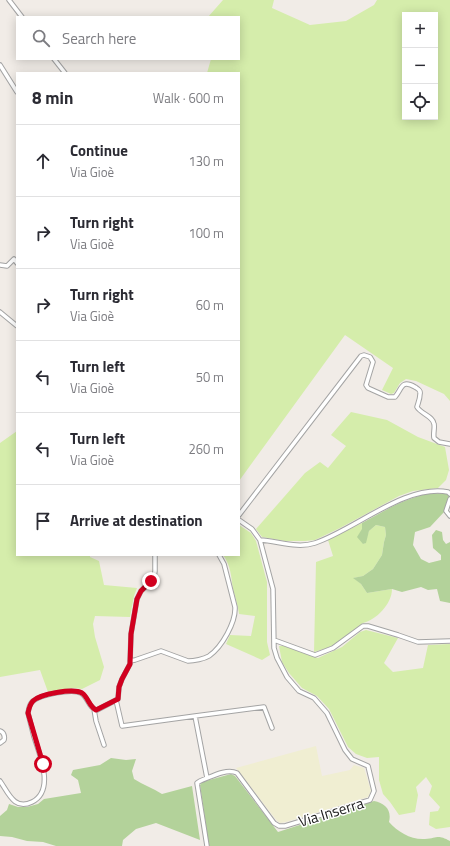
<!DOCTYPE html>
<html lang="en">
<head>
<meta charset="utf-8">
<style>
	:root { --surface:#fff; --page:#f7f7f7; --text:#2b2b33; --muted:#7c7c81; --line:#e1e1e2 }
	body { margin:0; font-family:"Titillium Web",sans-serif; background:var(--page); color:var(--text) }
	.controls { position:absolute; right:12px; top:12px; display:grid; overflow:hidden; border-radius:0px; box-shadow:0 2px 10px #0003 }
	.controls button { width:36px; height:36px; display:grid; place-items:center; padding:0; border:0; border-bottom:1px solid var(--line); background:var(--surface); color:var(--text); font:20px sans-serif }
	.stop { position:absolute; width:12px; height:12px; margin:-9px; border:3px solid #d1001f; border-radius:50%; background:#fff }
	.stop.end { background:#d1001f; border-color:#fff; box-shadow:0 1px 4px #0008 }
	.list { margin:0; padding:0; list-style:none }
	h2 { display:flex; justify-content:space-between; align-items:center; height:52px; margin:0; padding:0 16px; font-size:17px }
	h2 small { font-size:13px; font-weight:400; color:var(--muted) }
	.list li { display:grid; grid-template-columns:26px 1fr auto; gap:12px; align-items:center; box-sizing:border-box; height:72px; padding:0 16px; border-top:1px solid var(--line) }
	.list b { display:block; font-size:15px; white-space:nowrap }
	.list p { margin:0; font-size:13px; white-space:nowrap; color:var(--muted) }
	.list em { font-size:13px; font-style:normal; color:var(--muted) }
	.icon { flex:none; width:22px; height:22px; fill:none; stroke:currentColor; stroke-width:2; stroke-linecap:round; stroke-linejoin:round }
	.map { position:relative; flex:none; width:450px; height:846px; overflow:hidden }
	.search { position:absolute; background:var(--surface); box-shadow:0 2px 10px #0003; left:16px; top:16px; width:224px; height:44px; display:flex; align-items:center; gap:10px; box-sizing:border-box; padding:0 14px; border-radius:0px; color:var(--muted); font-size:15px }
	.panel { position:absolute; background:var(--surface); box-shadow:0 2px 10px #0003; left:16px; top:72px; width:224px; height:484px; border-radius:0px }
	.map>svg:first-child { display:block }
	.farmland { fill:#f0eed2 }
	.grass { fill:#d5edab; fill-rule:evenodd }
	.forest { fill:#b3d29a }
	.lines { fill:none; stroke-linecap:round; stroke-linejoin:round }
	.street-casing { stroke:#a4a4a4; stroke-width:5.5 }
	.street { stroke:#fff; stroke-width:3.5 }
	.route { stroke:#d1001f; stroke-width:5 }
	.labels { text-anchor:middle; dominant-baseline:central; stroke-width:3; stroke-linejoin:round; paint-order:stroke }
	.street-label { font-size:15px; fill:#202020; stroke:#fff }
</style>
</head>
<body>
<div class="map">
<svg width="450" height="846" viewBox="0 0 450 846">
	<rect width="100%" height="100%" fill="#f1ece7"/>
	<path class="farmland" d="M 316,746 L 322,776 L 350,770 L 354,765 L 364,768 L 371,791 L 368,797 L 286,822 L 280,823 L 277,821 L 236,768 Z"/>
	<path class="grass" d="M 223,0 L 274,0 L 272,8 L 310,25 L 346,21 L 374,5 L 377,0 L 450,0 L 450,401 L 444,394 L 416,381 L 406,379 L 400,383 L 394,393 L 391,394 L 382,390 L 393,368 L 345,335 L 239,481 L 239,73 L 207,73 L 211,59 L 239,59 L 239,17 L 208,17 ZM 405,15 L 435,15 L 435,117 L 405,117 Z
		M 351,412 L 387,420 L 418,437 L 445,447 L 449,470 L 446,480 L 438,488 L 413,491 L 399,496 L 340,528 L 315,540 L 305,541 L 285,541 L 262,537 L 256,529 L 305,473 L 320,462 L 328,468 L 346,446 L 331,435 Z
		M 17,431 L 17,555 L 90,555 L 90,557 L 99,561 L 104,585 L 137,588 L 134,596 L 130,617 L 95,616 L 93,624 L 95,637 L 104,667 L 100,680 L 82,689 L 74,688 L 48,692 L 40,670 L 0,677 L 0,443 Z
		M 362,523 L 363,544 L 365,543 L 369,531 L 376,525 L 385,527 L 386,535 L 384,542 L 382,555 L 373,569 L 363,576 L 354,578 L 361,584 L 367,593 L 392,589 C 392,604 376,620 363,623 L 333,646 L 314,652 L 316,562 L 333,556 L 328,540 Z
		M 239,525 L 251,533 L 256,541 L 267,582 L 267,642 L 270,655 L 262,660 L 226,644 L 230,635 L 251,636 L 255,616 L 239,614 C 238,605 235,597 233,589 C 231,576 231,566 223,555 L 239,555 Z
		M 366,630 L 398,638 L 384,663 L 393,672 L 423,668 L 428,645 L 450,644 L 450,827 L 436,829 L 429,825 L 430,812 L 438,811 L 440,807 L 429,795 L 432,786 L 426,777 L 416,787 L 418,795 L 415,812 L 399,815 L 390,802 L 383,794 L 379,780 L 379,757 L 367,758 L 356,754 L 348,747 L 329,709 L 317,696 L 302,688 L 289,673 L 282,662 L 279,646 L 284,646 L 318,658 L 342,647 L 360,632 Z"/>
	<path class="forest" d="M 430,493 L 448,494 L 449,497 L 445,511 L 430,527 L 415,532 L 413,545 L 421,559 L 429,563 L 441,560 L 441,555 L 433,548 L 432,535 L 436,530 L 442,532 L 443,540 L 446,544 L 450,542 L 450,603 L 440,601 L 437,589 L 428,590 L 421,587 L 402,592 L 392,589 L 367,593 L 361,584 L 353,578 L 363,576 L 373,569 L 382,555 L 384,542 L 386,535 L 385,527 L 376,525 L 369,531 L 366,543 L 363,544 L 357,537 L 362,529 L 362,523 C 386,510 403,499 430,493 Z
		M 111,758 L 126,760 L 136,759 L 132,771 L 134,779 C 143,785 153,788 162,794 L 192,786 L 200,840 L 156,823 L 136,829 L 123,840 L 122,846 L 56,846 L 43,842 L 27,841 L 12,837 L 0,836 L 0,816 L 7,810 L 9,804 L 18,807 L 27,807 L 38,804 L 44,799 L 81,793 L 78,780 L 71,775 L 73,770 L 100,765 Z
		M 231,774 L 235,776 L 278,832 L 374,801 C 385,803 392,810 389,822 C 398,832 411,840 425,839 C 438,838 437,834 450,841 L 450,846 L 209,846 L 200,785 L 202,782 Z"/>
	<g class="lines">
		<defs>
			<path id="street" d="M 9,0 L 22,17
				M 54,59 L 65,73
				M 0,65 L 17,92
				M 0,265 L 7,266 L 14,259 L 17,263
				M 0,312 L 17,326
				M 450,499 L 446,511 L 450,516
				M 239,515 L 361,356 L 364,355 L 370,357 L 373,362 L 366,385 L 368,388 L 388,397 L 395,397 C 402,389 401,379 415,387 C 418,389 421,390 420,394 C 420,399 418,403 417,407 C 421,414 433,416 434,424 C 435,428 433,433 434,438 L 439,442 L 450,444
				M 260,540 C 278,541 297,549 315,543 C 356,529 405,484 448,492 L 450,494
				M 274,640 L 315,655 L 333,648 L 363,626 L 368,626 L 398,635 L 418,642 L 450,641
				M 130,661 L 135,660 L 161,651 L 188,661 C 194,661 204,659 209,656 C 222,647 236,622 235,607 L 224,564 L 219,555
				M 116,700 L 122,726 L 195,716 L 207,778
				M 94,709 L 96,721 L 104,745
				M 195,716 L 264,707 L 272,728
				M 0,731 C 4,732 5,737 4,740 L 0,743
				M 0,781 C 8,792 14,811 32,802 C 55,791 40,755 34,737 C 32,729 30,721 28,713 C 29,708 29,704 33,701 C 40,695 72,688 81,693 C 88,697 89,709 97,710 L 118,699 L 119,687 L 122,679 L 130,664 L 131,634 L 137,599 L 141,591 L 154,578 L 155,571 L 155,555
				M 207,846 L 197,783 L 200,781 C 211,777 226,768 237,773 L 274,823 L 279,826 L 285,826 L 370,800 L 374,791 L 368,766 L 352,759 L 345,750 L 327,713 L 314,698 L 299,691 L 287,677 L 277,658 L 274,648 L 273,589 L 265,559 L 260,540 L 252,529 L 239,520"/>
		</defs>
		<use href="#street" class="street-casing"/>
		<use href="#street" class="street"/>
	</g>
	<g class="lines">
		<path class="route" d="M 43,764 L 28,713 C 29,708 30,704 33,701 C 40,694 73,688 82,693 C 88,697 89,706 96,710 L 118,699 L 119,687 L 122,679 L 130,664 L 131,634 L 137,599 L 141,591 L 151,581"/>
	</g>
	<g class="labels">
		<g class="street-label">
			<text transform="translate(331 812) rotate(-17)">Via Inserra</text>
		</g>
	</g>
</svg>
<div class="controls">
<button>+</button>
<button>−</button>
<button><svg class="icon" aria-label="locate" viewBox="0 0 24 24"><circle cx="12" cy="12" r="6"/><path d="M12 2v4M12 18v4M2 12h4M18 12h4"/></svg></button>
</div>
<div class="stop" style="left:43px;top:764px"></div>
<div class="stop end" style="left:151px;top:581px"></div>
<div class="search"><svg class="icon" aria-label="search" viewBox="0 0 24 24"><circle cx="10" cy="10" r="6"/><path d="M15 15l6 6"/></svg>Search here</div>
<section class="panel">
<h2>8 min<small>Walk · 600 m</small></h2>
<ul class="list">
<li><svg class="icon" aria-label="ahead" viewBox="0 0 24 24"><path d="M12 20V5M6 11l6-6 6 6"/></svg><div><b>Continue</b><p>Via Gioè</p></div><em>130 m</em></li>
<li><svg class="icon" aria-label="right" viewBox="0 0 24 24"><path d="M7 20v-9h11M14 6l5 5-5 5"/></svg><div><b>Turn right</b><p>Via Gioè</p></div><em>100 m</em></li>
<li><svg class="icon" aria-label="right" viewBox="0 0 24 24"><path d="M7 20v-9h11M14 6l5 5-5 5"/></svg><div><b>Turn right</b><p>Via Gioè</p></div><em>60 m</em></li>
<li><svg class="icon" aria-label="left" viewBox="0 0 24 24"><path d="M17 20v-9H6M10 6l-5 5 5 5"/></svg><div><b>Turn left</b><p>Via Gioè</p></div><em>50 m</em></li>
<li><svg class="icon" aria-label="left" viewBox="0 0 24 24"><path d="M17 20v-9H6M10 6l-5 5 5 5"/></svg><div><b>Turn left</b><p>Via Gioè</p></div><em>260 m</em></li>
<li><svg class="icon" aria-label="arrive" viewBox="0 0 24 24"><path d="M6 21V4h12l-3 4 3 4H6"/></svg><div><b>Arrive at destination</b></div></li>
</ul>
</section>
</div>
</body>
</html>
